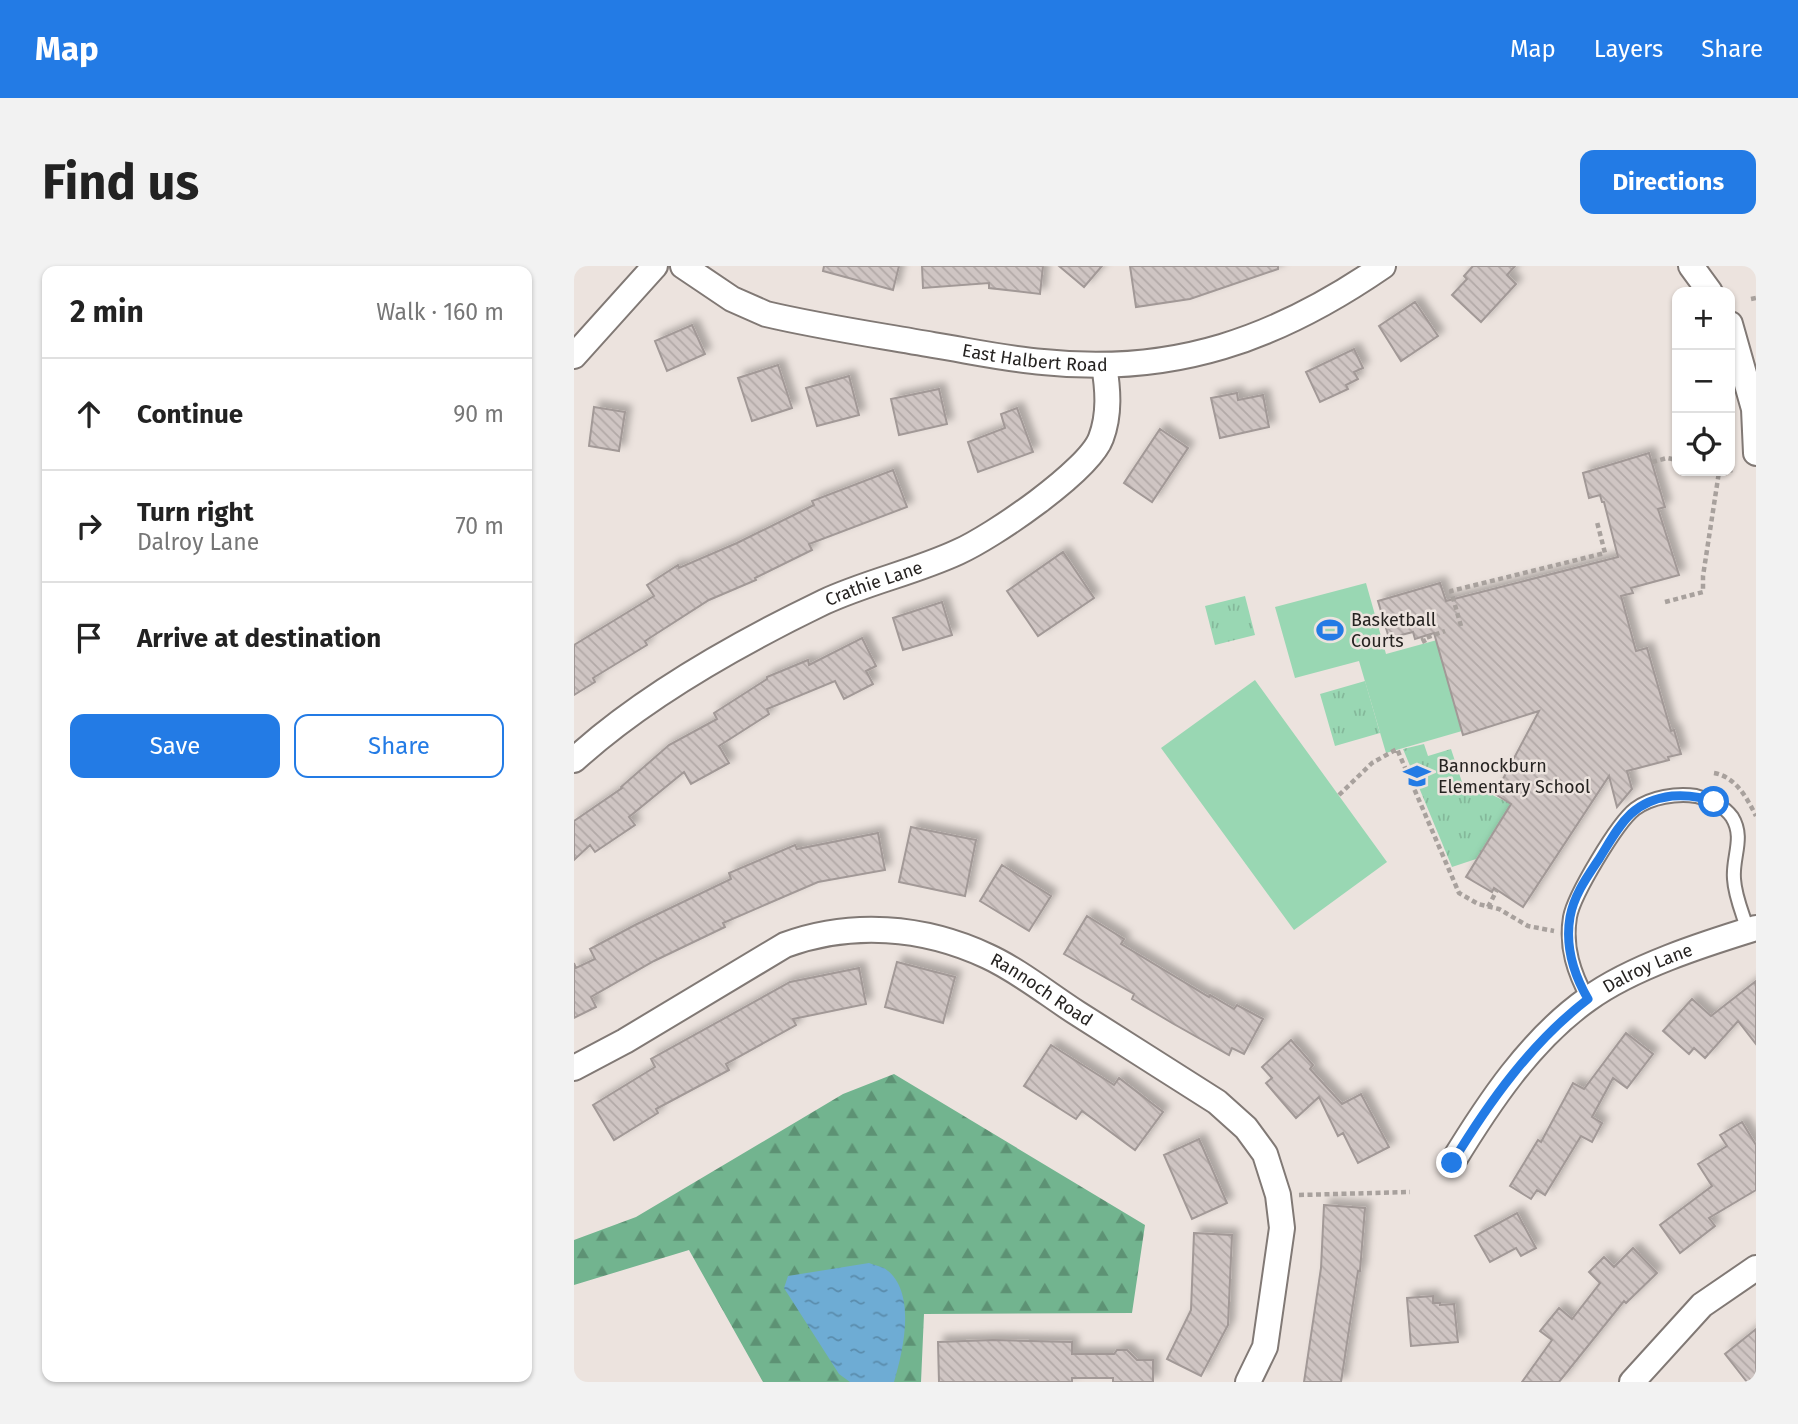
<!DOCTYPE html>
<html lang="en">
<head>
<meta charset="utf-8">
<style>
	:root { --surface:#fff; --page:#f2f2f2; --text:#222; --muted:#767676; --line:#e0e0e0; --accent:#237be5 }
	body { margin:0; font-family:"Fira Sans",sans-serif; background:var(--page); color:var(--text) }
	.controls { position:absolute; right:21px; top:21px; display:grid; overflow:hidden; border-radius:14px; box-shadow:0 2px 5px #0004 }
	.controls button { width:63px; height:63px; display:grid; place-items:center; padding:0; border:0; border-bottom:2px solid var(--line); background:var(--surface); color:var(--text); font:35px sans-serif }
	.stop { position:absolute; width:21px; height:21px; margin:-16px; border:5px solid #237be5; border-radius:50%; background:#fff }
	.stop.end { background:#237be5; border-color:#fff; box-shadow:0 2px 7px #0008 }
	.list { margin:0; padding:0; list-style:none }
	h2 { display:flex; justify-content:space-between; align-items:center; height:91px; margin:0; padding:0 28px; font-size:30px }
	h2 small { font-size:23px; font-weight:400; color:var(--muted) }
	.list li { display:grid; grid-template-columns:46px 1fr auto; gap:21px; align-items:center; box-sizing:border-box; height:112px; padding:0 28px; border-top:2px solid var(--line) }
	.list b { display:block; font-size:26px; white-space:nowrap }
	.list p { margin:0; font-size:23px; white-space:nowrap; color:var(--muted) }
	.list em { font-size:23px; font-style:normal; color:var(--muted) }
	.actions { display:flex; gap:14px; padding:21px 28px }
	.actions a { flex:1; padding:16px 0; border:2px solid var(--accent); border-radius:14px; text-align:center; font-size:24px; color:var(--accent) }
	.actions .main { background:var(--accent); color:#fff }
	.icon { flex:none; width:38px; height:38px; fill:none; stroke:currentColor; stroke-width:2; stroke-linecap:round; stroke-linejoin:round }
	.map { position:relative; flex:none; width:1182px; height:1116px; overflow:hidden; border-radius:14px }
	header { display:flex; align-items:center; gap:42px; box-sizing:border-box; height:98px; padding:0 35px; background:var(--accent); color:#fff }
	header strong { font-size:33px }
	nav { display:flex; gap:38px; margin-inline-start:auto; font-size:24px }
	.intro { display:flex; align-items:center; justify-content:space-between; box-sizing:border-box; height:168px; padding:0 42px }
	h1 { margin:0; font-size:49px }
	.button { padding:18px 32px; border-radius:14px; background:var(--accent); color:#fff; font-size:24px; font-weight:700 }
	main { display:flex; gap:42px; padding:0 42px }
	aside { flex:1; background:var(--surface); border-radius:14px; box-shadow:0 2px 5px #0004 }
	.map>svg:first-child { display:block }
	.grass { fill:#99d7b3 }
	.forest { fill:url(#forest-firs) }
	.park { fill:url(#park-tufts) }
	.water { fill:url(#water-ripples) }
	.building { fill:url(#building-back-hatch); stroke:#a29997; stroke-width:2; filter:url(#shadow) }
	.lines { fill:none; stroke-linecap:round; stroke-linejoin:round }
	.service-casing { stroke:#817975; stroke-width:16 }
	.minor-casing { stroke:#817975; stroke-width:28 }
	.path { stroke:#a8a19d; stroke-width:4.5; stroke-dasharray:5 3.5; stroke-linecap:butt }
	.service { stroke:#fff; stroke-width:12 }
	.minor { stroke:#fff; stroke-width:24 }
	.route { stroke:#237be5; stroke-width:9 }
	.labels { text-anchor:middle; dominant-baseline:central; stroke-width:5; stroke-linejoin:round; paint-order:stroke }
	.street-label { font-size:18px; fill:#262321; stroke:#ece3de }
	.poi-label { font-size:18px; fill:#262321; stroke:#ece3de; text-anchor:start }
</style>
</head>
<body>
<header>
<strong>Map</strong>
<nav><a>Map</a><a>Layers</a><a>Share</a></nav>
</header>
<div class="intro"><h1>Find us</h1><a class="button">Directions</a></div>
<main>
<aside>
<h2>2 min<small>Walk · 160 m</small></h2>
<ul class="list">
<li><svg class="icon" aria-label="ahead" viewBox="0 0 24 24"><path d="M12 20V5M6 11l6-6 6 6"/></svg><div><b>Continue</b></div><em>90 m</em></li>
<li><svg class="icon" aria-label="right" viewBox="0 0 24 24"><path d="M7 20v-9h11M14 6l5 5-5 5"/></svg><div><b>Turn right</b><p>Dalroy Lane</p></div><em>70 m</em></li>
<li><svg class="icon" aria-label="arrive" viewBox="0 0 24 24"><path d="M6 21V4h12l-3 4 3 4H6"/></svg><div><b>Arrive at destination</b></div></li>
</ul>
<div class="actions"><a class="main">Save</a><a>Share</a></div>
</aside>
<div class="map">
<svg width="1182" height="1116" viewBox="0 0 1182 1116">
	<defs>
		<pattern id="forest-firs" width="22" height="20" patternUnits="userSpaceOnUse" patternTransform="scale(1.75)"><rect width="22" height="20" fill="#72b48f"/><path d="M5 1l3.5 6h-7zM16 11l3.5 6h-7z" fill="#5d9274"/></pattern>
		<pattern id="park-tufts" width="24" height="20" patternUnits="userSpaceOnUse" patternTransform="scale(1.75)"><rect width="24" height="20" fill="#99d7b3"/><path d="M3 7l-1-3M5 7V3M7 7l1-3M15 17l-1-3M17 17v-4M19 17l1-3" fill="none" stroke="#84b89a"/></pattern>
		<pattern id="water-ripples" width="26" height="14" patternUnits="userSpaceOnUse" patternTransform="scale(1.75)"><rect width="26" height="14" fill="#6eacd4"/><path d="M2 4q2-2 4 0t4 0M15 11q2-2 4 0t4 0" fill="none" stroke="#5a8cac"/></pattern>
		<pattern id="building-back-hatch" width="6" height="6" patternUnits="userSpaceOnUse" patternTransform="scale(1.75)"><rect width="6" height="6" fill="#cfc5c3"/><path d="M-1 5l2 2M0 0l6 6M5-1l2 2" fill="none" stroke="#b2a9a7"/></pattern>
		<filter id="shadow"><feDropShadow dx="6" dy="-6" stdDeviation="3.5" flood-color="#0004"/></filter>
	</defs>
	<rect width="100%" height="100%" fill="#ece3de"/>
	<path class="grass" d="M 792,317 L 812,388 L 863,374 L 888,465 L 812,487 L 785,395 L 721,412 L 701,341 Z
		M 681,414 L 813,596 L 720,664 L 587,482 Z"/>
	<path class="forest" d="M 320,808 L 571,959 L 558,1047 L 350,1048 L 347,1116 L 189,1116 L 115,984 L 0,1019 L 0,974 L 62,951 L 269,828 Z"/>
	<path class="park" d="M 671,330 L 681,369 L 641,379 L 631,340 Z
		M 791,415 L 806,467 L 761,480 L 746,428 Z
		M 850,478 L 854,490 L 877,483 L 892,528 L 906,523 L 937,538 L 902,593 L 878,601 L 829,483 Z"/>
	<path class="water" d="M 295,997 C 299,999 306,1000 310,1002 C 344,1024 329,1085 320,1116 L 276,1116 L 265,1108 L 210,1022 L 214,1010 Z"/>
	<path class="building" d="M 250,0 L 325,0 L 319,24 L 249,5 Z
		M 348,0 L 469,0 L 466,28 L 415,22 L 415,17 L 349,22 Z
		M 485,0 L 528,0 L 510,21 Z
		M 556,0 L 704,0 L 704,3 L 616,33 L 562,41 Z
		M 899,0 L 941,0 L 933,9 L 942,18 L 907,56 L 878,29 L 893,13 L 890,10 Z
		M 841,36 L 864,70 L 827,95 L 805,60 Z
		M 118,59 L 131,88 L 93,105 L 81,75 Z
		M 780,83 L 789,102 L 780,106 L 784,113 L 772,119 L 774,123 L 746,136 L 732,106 Z
		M 204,99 L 218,142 L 178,155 L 164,112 Z
		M 275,110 L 285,149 L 243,160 L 232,122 Z
		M 365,123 L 373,158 L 325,169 L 317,133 Z
		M 663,127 L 664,134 L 689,129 L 695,161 L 646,172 L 637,132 Z
		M 20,141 L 51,146 L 45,185 L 15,180 Z
		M 443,142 L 459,186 L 404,206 L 394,176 L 431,162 L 427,148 Z
		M 586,163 L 614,182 L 578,236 L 550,217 Z
		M 1075,187 L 1091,241 L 1084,243 L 1105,309 L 1057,322 L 1059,327 L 1047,330 L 1062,385 L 1073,382 L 1097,465 L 1100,464 L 1107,488 L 1094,491 L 1095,494 L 1053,505 L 1058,523 L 1043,541 L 1035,510 L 949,641 L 920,622 L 918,626 L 892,611 L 937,538 L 921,528 L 965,445 L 889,469 L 860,367 L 841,373 L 839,366 L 815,372 L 804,335 L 866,317 L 872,335 L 1044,291 L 1030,236 L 1028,236 L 1026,229 L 1015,232 L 1009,207 Z
		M 319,204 L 333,241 L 235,278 L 238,284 L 181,312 L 182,314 L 135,334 L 71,375 L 73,379 L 19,412 L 21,416 L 0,429 L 0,379 L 80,330 L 73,319 L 104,299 L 105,302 L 163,277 L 240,239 L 238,235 Z
		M 489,286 L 520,332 L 464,370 L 433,325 Z
		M 368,336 L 378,369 L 329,384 L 319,352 Z
		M 288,372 L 302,400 L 292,405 L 299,418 L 270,433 L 261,415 L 193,443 L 195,448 L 145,480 L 155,497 L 117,518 L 110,506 L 55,551 L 61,559 L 21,586 L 16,579 L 0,594 L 0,555 L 48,522 L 47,521 L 95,479 L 143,453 L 140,447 L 193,413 L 193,411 L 234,394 L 235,399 Z
		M 337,561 L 402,574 L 391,630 L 325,616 Z
		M 304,567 L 311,604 L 244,616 L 149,657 L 151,661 L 80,695 L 17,731 L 22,741 L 0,752 L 0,697 L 2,702 L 21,693 L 16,683 L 61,659 L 157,613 L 155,607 L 221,579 L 223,583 Z
		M 428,599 L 477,630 L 455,665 L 406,635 Z
		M 513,650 L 550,673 L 547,678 L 635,731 L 636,729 L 660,743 L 663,739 L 689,753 L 670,788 L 658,782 L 655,789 L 598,757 L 558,733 L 560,728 L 490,688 Z
		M 323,696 L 381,711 L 369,757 L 311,741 Z
		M 285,702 L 292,738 L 219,753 L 222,759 L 152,798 L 155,804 L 82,843 L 84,847 L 40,874 L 19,839 L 81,801 L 77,793 L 216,716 Z
		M 1182,715 L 1182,778 L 1164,755 L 1131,792 L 1120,782 L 1115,788 L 1089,765 L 1118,733 L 1137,750 Z
		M 1052,767 L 1079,788 L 1053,822 L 1039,812 L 1018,851 L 1028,857 L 1018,876 L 1007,870 L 971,929 L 963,924 L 957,933 L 936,920 L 964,874 L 967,876 L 999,817 L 1010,823 Z
		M 717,774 L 739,799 L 736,803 L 768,838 L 787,828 L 815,881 L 784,897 L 769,867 L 764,870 L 745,831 L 722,852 L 692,817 L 698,812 L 688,801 Z
		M 477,779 L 540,819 L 545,812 L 589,846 L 561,884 L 508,845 L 502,853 L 450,820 Z
		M 1168,856 L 1182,879 L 1182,924 L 1135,952 L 1141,960 L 1106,987 L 1086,959 L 1138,920 L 1124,898 L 1153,880 L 1146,869 Z
		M 625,873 L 653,937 L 618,953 L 590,889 Z
		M 750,939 L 791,942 L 786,1005 L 784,1005 L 767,1116 L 730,1116 L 747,1002 Z
		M 943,947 L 962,982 L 947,990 L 942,982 L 916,996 L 901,970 Z
		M 620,967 L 658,969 L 654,1059 L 627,1110 L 593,1093 L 617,1044 Z
		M 1059,982 L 1083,1007 L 1052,1037 L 1050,1035 L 985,1116 L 948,1116 L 978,1074 L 966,1065 L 985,1042 L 998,1053 L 1026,1017 L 1015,1006 L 1030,991 L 1040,1001 Z
		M 859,1030 L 859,1037 L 866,1037 L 866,1039 L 880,1038 L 884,1076 L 837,1080 L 833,1032 Z
		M 1182,1063 L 1182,1116 L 1173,1116 L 1151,1088 Z
		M 419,1074 L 498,1076 L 498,1088 L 540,1088 L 543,1084 L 553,1084 L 563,1094 L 579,1094 L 579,1116 L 539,1116 L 539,1112 L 498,1112 L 498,1116 L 365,1116 L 364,1076 Z"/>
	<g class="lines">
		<defs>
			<path id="service" d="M 1014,733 C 1000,707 991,681 996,651 C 1000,629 1043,557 1061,543 C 1077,531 1103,527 1122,530 C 1135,533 1150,540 1158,551 C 1171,572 1158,591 1160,613 C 1161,631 1169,648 1174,665"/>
			<g id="minor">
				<path id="s1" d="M 109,0 L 158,33 L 192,48 C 247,61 303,69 359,79 C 396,85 432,93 469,96 C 600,110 703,73 809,0"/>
				<path d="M 1117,0 L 1136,26"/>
				<path d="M 1156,58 L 1180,143 L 1182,187"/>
				<path d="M 0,90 L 81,0"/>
				<path id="s2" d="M 0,494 C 70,430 165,377 250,336 C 293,316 341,306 384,286 C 418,271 515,205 527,172 C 536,148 534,123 530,99"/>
				<path id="s3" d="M 0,802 L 51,775 L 211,679 C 277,655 349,660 413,690 C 444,704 475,729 503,747 C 550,777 596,806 643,836 L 672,862 L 691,888 L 704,929 L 708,962 L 691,1081 L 674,1116"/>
				<path id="s4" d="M 878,897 C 914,838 956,774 1014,733 C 1058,701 1130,678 1182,662"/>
				<path d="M 1058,1116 L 1128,1039 L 1182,1002"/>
			</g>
		</defs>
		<use href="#service" class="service-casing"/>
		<use href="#minor" class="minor-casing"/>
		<path class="path" d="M 1177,33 L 1182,32
			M 1078,196 L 1093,192 L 1103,194
			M 1145,206 L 1159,204
			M 1091,336 L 1129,326 L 1129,310 L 1145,206 L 1140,205
			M 887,360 L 877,325 L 1031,287 L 1023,256
			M 851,377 L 849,373 L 871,365
			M 1140,507 C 1162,511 1173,532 1182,550
			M 765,529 L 798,497 L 823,483 L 885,627 L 904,638 L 925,643 L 954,660 L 980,665
			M 914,641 L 923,624
			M 725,929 L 836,926"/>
		<use href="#service" class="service"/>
		<use href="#minor" class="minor"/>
	</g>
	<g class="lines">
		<path class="route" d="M 878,897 C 915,836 957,777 1014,733 C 999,707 991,680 996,651 C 1000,629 1013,611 1025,593 C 1045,561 1056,535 1098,530 C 1113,529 1126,530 1140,536"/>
	</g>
	<defs>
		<symbol id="stadium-bare" viewBox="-9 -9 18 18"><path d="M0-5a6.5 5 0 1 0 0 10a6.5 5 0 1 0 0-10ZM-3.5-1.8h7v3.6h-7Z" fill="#237be5" stroke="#ece3de" stroke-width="2.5" paint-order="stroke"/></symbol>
		<symbol id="school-bare" viewBox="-9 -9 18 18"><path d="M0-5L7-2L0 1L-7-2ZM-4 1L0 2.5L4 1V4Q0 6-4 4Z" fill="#237be5" stroke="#ece3de" stroke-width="2.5" paint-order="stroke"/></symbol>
	</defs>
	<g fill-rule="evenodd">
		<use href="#stadium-bare" x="737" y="345" width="38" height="38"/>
		<use href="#school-bare" x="824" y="491" width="38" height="38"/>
	</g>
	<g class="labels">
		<g class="street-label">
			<text stroke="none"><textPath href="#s1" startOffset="369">East Halbert Road</textPath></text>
			<text stroke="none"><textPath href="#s2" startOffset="350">Crathie Lane</textPath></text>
			<text stroke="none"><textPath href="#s4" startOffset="282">Dalroy Lane</textPath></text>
			<text stroke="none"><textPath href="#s3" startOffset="516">Rannoch Road</textPath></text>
		</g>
		<g class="poi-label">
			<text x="777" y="354">Basketball<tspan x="777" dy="21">Courts</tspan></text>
			<text x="864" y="500">Bannockburn<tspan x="864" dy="21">Elementary School</tspan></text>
		</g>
	</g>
</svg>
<div class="controls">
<button>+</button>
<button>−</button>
<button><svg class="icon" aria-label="locate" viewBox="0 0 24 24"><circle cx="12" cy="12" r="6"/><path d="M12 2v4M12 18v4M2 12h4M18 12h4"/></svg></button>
</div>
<div class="stop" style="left:1140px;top:536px"></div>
<div class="stop end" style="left:878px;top:897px"></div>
</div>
</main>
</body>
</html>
